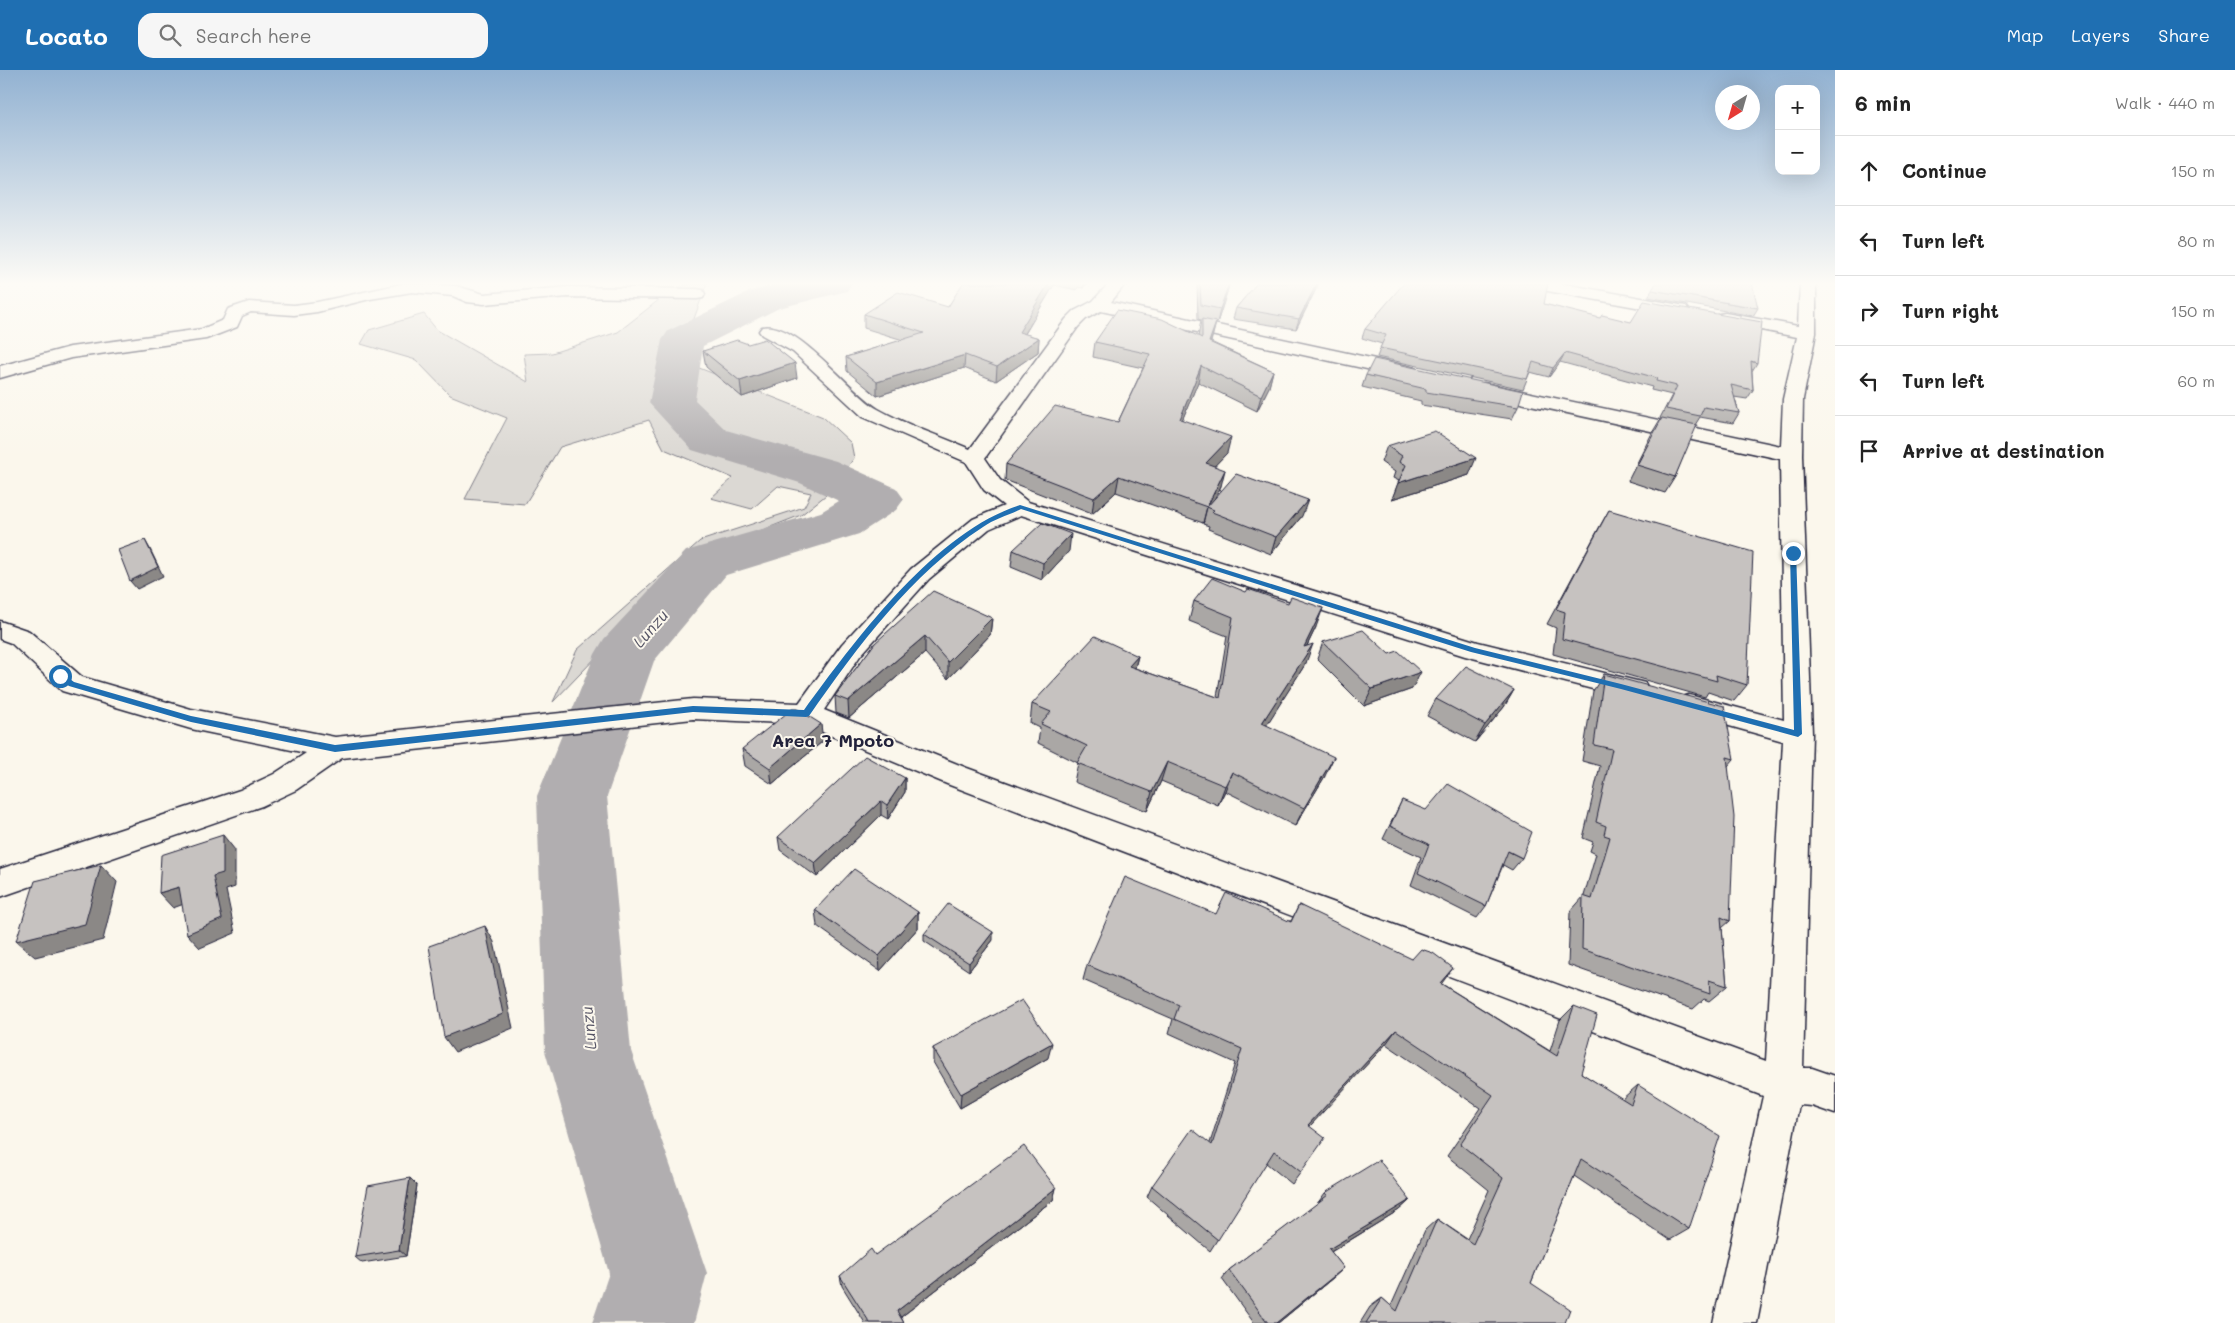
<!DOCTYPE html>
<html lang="en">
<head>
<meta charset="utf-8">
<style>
	:root { --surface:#fff; --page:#f6f6f6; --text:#222; --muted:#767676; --line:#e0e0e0; --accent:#1f6fb2 }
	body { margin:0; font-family:Mali,sans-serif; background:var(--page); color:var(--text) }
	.controls { position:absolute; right:15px; top:15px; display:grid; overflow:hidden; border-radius:10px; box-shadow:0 5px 20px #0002 }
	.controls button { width:45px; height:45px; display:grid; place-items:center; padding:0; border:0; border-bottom:1px solid var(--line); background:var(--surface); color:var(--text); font:25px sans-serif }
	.compass { position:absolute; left:1715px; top:15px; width:45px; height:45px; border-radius:50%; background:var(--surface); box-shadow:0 5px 20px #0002; rotate:217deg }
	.stop { position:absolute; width:15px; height:15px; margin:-11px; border:4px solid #1f6fb2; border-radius:50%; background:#fff }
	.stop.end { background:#1f6fb2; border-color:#fff; box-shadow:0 1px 5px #0008 }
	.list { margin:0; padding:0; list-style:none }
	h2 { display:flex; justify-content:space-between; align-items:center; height:65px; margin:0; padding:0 20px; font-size:21px }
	h2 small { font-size:16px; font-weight:400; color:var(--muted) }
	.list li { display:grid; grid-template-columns:32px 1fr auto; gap:15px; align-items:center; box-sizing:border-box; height:70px; padding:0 20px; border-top:1px solid var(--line) }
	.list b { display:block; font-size:19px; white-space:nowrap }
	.list em { font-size:16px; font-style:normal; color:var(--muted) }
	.icon { flex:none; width:28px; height:28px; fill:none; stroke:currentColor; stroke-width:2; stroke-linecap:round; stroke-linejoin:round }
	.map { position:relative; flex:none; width:1835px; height:1253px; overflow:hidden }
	header { display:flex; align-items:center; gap:30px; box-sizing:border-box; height:70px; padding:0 25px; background:var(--accent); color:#fff }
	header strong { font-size:24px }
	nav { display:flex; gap:28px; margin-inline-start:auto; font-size:18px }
	.search { width:350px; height:45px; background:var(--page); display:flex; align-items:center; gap:12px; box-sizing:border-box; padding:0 18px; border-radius:15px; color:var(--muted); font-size:19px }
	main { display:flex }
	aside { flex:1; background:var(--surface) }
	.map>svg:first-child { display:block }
	.green { fill:#dbd8d3; stroke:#7e7d87 }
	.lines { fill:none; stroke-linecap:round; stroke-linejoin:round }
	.river { fill:#b1aeb0; fill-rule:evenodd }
	.minor-casing { stroke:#22223b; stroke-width:3 }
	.minor { fill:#fbf7ec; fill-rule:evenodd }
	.wall { fill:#aaa7a5; stroke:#22223b }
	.shaded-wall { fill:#8b8886; stroke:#22223b }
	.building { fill:#c6c2c0; stroke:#22223b }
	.route { fill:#1f6fb2 }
	.labels { text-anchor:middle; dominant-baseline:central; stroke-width:4; stroke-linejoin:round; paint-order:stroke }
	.water-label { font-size:16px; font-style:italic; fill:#545364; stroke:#fbf7ec }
	.quarter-label { font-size:18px; font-weight:bold; fill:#22223b; stroke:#fbf7ec }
</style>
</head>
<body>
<header>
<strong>Locato</strong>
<div class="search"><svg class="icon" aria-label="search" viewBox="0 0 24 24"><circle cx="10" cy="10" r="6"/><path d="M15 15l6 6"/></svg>Search here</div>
<nav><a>Map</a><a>Layers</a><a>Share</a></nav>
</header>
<main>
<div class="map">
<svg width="1835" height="1253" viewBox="0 0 1835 1253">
	<rect width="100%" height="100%" fill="#fbf7ec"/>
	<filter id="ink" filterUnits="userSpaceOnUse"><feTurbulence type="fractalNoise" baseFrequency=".02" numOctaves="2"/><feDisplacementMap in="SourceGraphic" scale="10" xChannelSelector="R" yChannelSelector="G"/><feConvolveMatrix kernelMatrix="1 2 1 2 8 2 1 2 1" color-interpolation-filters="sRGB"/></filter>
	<g filter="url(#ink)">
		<path class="green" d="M 697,213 L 707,213 L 679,290 L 823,347 L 851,373 L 854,388 L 831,421 L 801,445 L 712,480 L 632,550 L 553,632 L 577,580 L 700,471 L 804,437 L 811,423 L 778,416 L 752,439 L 711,428 L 733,408 L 664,379 L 649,350 L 560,377 L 525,434 L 465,429 L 507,348 L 450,325 L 416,290 L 361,274 L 369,260 L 424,244 L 437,260 L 528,312 L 524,284 L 552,283 L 618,262 L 674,218 Z"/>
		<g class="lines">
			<path class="river" d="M 783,213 L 852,213 L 847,221 L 779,238 L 703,276 L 695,330 L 726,360 L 836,391 L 896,418 L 904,429 L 896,440 L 859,464 L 726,505 L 654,591 L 607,726 L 631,981 L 707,1203 L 694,1253 L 592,1253 L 609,1203 L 545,981 L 537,726 L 595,584 L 604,569 L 686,481 L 821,442 L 839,431 L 800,413 L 692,380 L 649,333 L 662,270 L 668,261 L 751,221 Z"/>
			<defs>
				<path id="minor" d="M 406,213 L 456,216 L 484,224 L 568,217 L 697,219 L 703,220 L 705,224 L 703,228 L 697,229 L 568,227 L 484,234 L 467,232 L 453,226 L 412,222 L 370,229 L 317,242 L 294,245 L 251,242 L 242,246 L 237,257 L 206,269 L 71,288 L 0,308 L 0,296 L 70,277 L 202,259 L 223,250 L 228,239 L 249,232 L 294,235 L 317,232 Z
					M 1109,213 L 1126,213 L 1111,232 L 1408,296 L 1415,298 L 1418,302 L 1415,306 L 1408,308 L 1101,241 L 1086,249 L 1078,257 L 985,388 L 1000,410 L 1028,432 L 1478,572 L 1645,613 L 1649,620 L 1645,627 L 1635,630 L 1465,586 L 1021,445 L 989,459 L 929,509 L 860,586 L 824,640 L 967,698 L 1766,991 L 1783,671 L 1679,642 L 1675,635 L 1679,628 L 1689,625 L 1784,650 L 1780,389 L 1484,325 L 1477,323 L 1474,319 L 1477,315 L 1484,313 L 1781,376 L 1783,329 L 1797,267 L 1725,253 L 1719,252 L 1716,248 L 1719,244 L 1725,243 L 1798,256 L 1800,213 L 1816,213 L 1816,263 L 1803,329 L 1802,385 L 1812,664 L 1803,998 L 1812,998 L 1835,1006 L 1835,1044 L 1812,1036 L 1799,1035 L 1757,1253 L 1713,1253 L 1763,1026 L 947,714 L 803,654 L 693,649 L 342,688 L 296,720 L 262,736 L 0,827 L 0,799 L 240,720 L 274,704 L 306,683 L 191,659 L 62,621 L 11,573 L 0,569 L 0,551 L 29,561 L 82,607 L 191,639 L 335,667 L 693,629 L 799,633 L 842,574 L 911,499 L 973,449 L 1004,436 L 984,420 L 966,392 L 863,347 L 793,282 L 762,265 L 759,261 L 762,257 C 796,249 850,323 878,339 C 906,355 940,366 970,379 L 1066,249 L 1074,241 L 1093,231 Z
					M 1523,213 L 1559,213 L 1680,235 L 1686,236 L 1689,240 L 1686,244 L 1680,245 L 1531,218 L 1525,217 Z"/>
			</defs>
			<use href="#minor" class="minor-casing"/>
			<use href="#minor" class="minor"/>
		</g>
		<path class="wall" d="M 963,213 L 1088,213 L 1083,218 L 1078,217 L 1077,220 L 1054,215 L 1025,264 L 1039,268 L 1038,282 L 996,311 L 964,298 L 877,326 L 847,301 L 846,287 L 903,270 L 864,258 L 864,244 L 948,237 Z
			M 1197,213 L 1230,213 L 1217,253 L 1216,253 L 1211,272 L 1273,301 L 1269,317 L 1257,341 L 1198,312 L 1182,350 L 1227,383 L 1214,396 L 1221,416 L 1215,428 L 1302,446 L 1271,484 L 1208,459 L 1209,456 L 1203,454 L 1204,451 L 1203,453 L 1116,422 L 1092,444 L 1005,410 L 1006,394 L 1118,352 L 1143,298 L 1093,287 L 1095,272 L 1198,267 L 1201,250 L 1198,249 Z
			M 1257,213 L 1319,213 L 1296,259 L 1233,249 L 1236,238 Z
			M 1420,214 L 1544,234 L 1757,293 L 1752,301 L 1753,320 L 1747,329 L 1734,327 L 1739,343 L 1733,353 L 1700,347 L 1695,355 L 1675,407 L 1665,423 L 1628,411 L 1652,363 L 1661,348 L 1660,348 L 1672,325 L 1651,320 L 1652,317 L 1560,292 L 1549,307 L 1530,302 L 1523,319 L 1377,287 L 1382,274 L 1362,268 L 1365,259 Z
			M 1652,220 L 1758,238 L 1753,246 L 1648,227 Z
			M 703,281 L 797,308 L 742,327 L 706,297 Z
			M 1366,305 L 1518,337 L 1512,349 L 1421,335 L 1421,331 L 1362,317 Z
			M 1387,376 L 1469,405 L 1392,429 L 1399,411 L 1393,408 L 1395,402 L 1381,392 Z
			M 1609,440 L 1747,615 L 1734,631 L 1708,622 L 1705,627 L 1553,584 L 1556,558 L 1547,554 L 1600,456 Z
			M 1013,480 L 1069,481 L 1042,510 L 1011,497 Z
			M 1194,531 L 1316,557 L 1307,576 L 1306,593 L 1266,655 L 1325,706 L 1295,756 L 1225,721 L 1218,735 L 1161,711 L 1147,741 L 1074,712 L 1078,693 L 1038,673 L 1040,658 L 1030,653 L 1032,634 L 1138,586 L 1135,598 L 1217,627 L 1227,566 L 1189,551 Z
			M 992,548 L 990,565 L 948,609 L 925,583 L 849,648 L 836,643 L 835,626 L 875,573 Z
			M 1323,572 L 1389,584 L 1412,619 L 1364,636 L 1317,589 Z
			M 1604,604 L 1734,689 L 1728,696 L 1730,851 L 1722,858 L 1727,916 L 1709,931 L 1704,929 L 1693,939 L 1568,895 L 1570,842 L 1584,826 L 1596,784 L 1590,781 L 1593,772 L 1583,768 L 1600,696 L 1582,691 L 1593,621 Z
			M 1514,620 L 1504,637 L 1475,672 L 1427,646 L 1436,629 Z
			M 823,671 L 772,714 L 745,696 L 742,679 Z
			M 905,708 L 905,722 L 888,749 L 881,745 L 817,807 L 780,780 L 778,767 Z
			M 1402,730 L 1522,788 L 1512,800 L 1503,795 L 1486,836 L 1477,848 L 1411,815 L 1421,787 L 1383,769 Z
			M 1299,835 L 1442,914 L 1550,981 L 1560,950 L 1574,936 L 1581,1003 L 1622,1029 L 1638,1015 L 1689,1159 L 1670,1170 L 1574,1106 L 1531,1213 L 1565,1253 L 1360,1253 L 1370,1237 L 1382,1228 L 1391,1236 L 1425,1160 L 1437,1149 L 1467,1169 L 1489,1120 L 1447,1086 L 1480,1038 L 1386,974 L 1309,1056 L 1301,1102 L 1292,1114 L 1266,1093 L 1210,1181 L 1147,1127 L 1152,1116 L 1210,1073 L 1235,993 L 1169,963 L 1173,949 L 1083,910 L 1087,895 L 1216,844 L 1291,851 Z
			M 815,840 L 918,842 L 918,858 L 880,901 L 817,856 Z
			M 924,864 L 993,870 L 969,901 L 924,871 Z
			M 933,978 L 1048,988 L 960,1038 L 933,992 Z
			M 410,1108 L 417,1115 L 406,1186 L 362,1193 L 355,1187 Z
			M 1056,1118 L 1053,1130 L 901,1247 L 904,1253 L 865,1253 L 842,1216 L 840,1206 L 875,1185 Z
			M 1325,1123 L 1410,1130 L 1399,1140 L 1331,1182 L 1344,1198 L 1334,1207 L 1278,1253 L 1254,1253 L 1222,1209 L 1229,1200 L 1317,1134 Z"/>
		<path class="shaded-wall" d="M 1049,213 L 1055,213 L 1054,215 L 1018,275 L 1019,262 Z
			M 1084,213 L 1088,213 L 1083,218 Z
			M 1229,213 L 1230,213 L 1217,253 L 1220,239 Z
			M 1317,213 L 1319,213 L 1296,259 L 1299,249 Z
			M 1216,252 L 1212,267 L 1206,287 L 1209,272 Z
			M 1039,268 L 1038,282 L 996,311 L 997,297 Z
			M 1565,283 L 1560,292 L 1549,307 L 1553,298 Z
			M 965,285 L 964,298 L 877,326 L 877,312 Z
			M 795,293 L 797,308 L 742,327 L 740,311 Z
			M 1201,296 L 1198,312 L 1176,365 L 1180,349 Z
			M 1273,301 L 1269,317 L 1257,341 L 1261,326 Z
			M 1231,367 L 1227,383 L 1202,409 L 1206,393 Z
			M 1476,388 L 1469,405 L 1392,429 L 1398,413 Z
			M 1225,400 L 1221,416 L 1210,438 L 1207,437 L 1203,453 L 1207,437 Z
			M 1119,406 L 1116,422 L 1092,444 L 1094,428 Z
			M 1308,430 L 1302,446 L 1271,484 L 1276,467 Z
			M 1071,464 L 1069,481 L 1042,510 L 1043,493 Z
			M 145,470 L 150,479 L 163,506 L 137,519 L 130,511 Z
			M 1323,538 L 1316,557 L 1297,596 L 1304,577 Z
			M 992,548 L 990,565 L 948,609 L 948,592 Z
			M 925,566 L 925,583 L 849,648 L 848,631 Z
			M 1313,574 L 1306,593 L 1256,672 L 1262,653 Z
			M 1138,586 L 1133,605 L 1129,596 Z
			M 1421,602 L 1412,619 L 1364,636 L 1372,619 Z
			M 1514,620 L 1504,637 L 1475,672 L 1485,655 Z
			M 821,654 L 823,671 L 772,714 L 770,698 Z
			M 1334,687 L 1325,706 L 1295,756 L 1304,738 Z
			M 1167,692 L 1161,711 L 1147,741 L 1152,722 Z
			M 1232,702 L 1225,721 L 1218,735 L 1225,716 Z
			M 905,708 L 905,722 L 888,749 L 887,735 Z
			M 881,731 L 881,745 L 817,807 L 815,793 Z
			M 223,765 L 235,780 L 235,817 L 226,820 L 235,863 L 200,878 L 187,864 L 213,806 Z
			M 101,795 L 117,812 L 103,870 L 35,887 L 16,871 Z
			M 179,817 L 192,831 L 173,838 L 159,823 Z
			M 918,842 L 918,858 L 880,901 L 879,886 Z
			M 485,856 L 494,872 L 513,958 L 455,982 L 444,967 Z
			M 993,862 L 993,870 L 969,901 L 969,893 Z
			M 1453,898 L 1442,913 L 1429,927 L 1440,913 Z
			M 1396,960 L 1386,974 L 1299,1068 L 1308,1055 Z
			M 1052,973 L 1048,988 L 960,1038 L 961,1024 Z
			M 410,1108 L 417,1115 L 406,1186 L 399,1180 Z
			M 1056,1118 L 1053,1130 L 897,1250 L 897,1241 Z
			M 1410,1130 L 1399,1140 L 1319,1189 L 1329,1179 Z
			M 1344,1198 L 1334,1207 L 1278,1253 L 1276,1253 Z"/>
		<path class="building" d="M 963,213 L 1049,213 L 1019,262 L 1039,268 L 997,297 L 965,285 L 877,312 L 846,287 L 924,263 L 864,244 L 898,222 L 948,237 Z
			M 1200,213 L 1229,213 L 1220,239 L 1201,235 Z
			M 1257,213 L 1317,213 L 1299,249 L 1236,238 Z
			M 1404,213 L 1416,213 L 1420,214 L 1420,213 L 1548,213 L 1544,234 L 1600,248 L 1602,245 L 1631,252 L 1644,231 L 1762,252 L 1757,293 L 1751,291 L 1753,320 L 1731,315 L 1739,343 L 1704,337 L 1700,346 L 1666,339 L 1677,316 L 1656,311 L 1657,308 L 1565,283 L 1553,298 L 1533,292 L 1527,309 L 1380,278 L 1386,265 L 1365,259 Z
			M 1656,213 L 1752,213 L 1758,238 L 1652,220 Z
			M 1117,240 L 1162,249 L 1202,268 L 1202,249 L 1216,252 L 1209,272 L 1273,301 L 1261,326 L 1201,296 L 1180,349 L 1231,367 L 1206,393 L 1225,400 L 1207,437 L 1119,406 L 1094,428 L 1006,394 L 1055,336 L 1118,352 L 1150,284 L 1095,272 Z
			M 765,269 L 795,293 L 740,311 L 703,281 L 737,270 L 748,274 Z
			M 1374,289 L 1523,321 L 1518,337 L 1426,322 L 1426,319 L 1366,305 Z
			M 1662,348 L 1697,355 L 1675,407 L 1637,395 Z
			M 1435,361 L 1476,388 L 1398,413 L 1406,395 L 1399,392 L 1402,386 L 1387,376 Z
			M 1236,404 L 1308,430 L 1276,467 L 1212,442 L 1214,440 L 1207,437 Z
			M 1609,440 L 1753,482 L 1747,615 L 1716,605 L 1717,611 L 1562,569 L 1565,542 L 1556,539 Z
			M 1042,453 L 1071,464 L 1043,493 L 1013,480 Z
			M 145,470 L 158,497 L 130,511 L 118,480 Z
			M 1212,508 L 1246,522 L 1248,519 L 1288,533 L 1291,527 L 1323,538 L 1304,577 L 1313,574 L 1262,653 L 1334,687 L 1304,738 L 1232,702 L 1225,716 L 1167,692 L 1152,722 L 1077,693 L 1087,676 L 1041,654 L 1051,642 L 1032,634 L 1095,566 L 1138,586 L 1129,596 L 1220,628 L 1233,547 L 1194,531 Z
			M 933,521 L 992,548 L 948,592 L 925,566 L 848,631 L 835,626 L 875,573 Z
			M 1363,560 L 1389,584 L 1398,581 L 1421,602 L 1372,619 L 1323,572 Z
			M 1466,596 L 1514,620 L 1485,655 L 1436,629 Z
			M 1604,604 L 1724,636 L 1734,689 L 1727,687 L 1734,747 L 1730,851 L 1721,847 L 1727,916 L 1709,910 L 1710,924 L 1582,879 L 1583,826 L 1592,829 L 1610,767 L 1604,765 L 1606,756 L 1596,752 L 1612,679 L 1594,675 Z
			M 792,639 L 797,639 L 821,654 L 770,698 L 742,679 Z
			M 865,686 L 905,708 L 887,735 L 881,731 L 815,793 L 778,767 Z
			M 1448,714 L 1532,762 L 1522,788 L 1508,781 L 1486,836 L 1418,803 L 1429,774 L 1390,756 L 1402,730 L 1426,740 Z
			M 223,765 L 223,803 L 213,806 L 222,849 L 187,864 L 179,817 L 159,823 L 161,785 Z
			M 101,795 L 85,854 L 16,871 L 35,811 Z
			M 854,799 L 918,842 L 879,886 L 815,840 Z
			M 1125,807 L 1216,844 L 1226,823 L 1291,852 L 1299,835 L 1412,889 L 1421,879 L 1433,883 L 1453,898 L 1440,913 L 1557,986 L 1574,936 L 1597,945 L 1581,1003 L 1631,1034 L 1638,1015 L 1720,1066 L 1689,1159 L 1581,1089 L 1531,1213 L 1570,1239 L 1565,1253 L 1366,1253 L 1382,1228 L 1397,1241 L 1437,1149 L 1473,1174 L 1503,1108 L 1460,1074 L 1493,1025 L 1396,960 L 1308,1055 L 1325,1068 L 1301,1102 L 1274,1081 L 1218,1170 L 1152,1116 L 1192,1059 L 1212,1075 L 1242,979 L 1174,949 L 1179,935 L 1087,895 Z
			M 948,834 L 993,862 L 969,893 L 924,864 Z
			M 485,856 L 503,944 L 444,967 L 429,876 Z
			M 1022,930 L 1052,973 L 961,1024 L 933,978 Z
			M 1024,1076 L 1056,1118 L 897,1241 L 904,1253 L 870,1253 L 840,1206 L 871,1179 L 875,1185 Z
			M 1379,1090 L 1410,1130 L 1329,1179 L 1344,1198 L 1276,1253 L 1268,1253 L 1229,1200 L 1328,1125 L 1325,1123 Z
			M 410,1108 L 399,1180 L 355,1187 L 368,1116 Z"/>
	</g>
	<linearGradient id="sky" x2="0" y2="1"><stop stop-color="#92b2d2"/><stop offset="0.55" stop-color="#fdfbf6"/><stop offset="1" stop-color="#fdfbf6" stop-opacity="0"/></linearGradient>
	<rect width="1835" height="388" fill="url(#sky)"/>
	<path class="route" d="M 1020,435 L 1475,578 L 1621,614 L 1794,660 L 1790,483 L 1796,481 L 1802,664 L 1798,667 L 1621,619 L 1471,582 L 1021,439 C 1009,445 994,449 983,457 C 911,504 858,576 809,646 L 806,647 L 693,642 L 335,682 L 191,652 L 69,616 L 56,606 L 63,604 L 74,612 L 191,646 L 335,675 L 693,636 L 804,640 C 855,570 935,462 1020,435 Z"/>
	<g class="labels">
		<g class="water-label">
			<text transform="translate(650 558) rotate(-49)">Lunzu</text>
			<text transform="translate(588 958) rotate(-95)">Lunzu</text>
		</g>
		<g class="quarter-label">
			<text x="833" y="670">Area 7 Mpoto</text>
		</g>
	</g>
</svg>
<div class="controls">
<button>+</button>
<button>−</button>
</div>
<svg class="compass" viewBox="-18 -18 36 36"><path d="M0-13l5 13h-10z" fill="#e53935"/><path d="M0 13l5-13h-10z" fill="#767676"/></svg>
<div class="stop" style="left:60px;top:606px"></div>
<div class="stop end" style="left:1793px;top:483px"></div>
</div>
<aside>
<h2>6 min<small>Walk · 440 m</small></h2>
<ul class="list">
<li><svg class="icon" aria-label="ahead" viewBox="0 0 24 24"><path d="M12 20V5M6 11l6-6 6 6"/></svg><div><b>Continue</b></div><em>150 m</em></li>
<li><svg class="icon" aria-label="left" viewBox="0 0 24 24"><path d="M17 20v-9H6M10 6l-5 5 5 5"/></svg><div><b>Turn left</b></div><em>80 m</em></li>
<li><svg class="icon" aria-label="right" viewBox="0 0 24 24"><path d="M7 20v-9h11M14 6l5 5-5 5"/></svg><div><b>Turn right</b></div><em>150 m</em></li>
<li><svg class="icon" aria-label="left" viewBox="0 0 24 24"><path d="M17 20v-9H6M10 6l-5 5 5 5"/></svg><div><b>Turn left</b></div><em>60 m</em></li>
<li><svg class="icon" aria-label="arrive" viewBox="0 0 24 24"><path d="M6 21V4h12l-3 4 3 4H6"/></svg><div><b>Arrive at destination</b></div></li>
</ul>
</aside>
</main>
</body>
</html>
